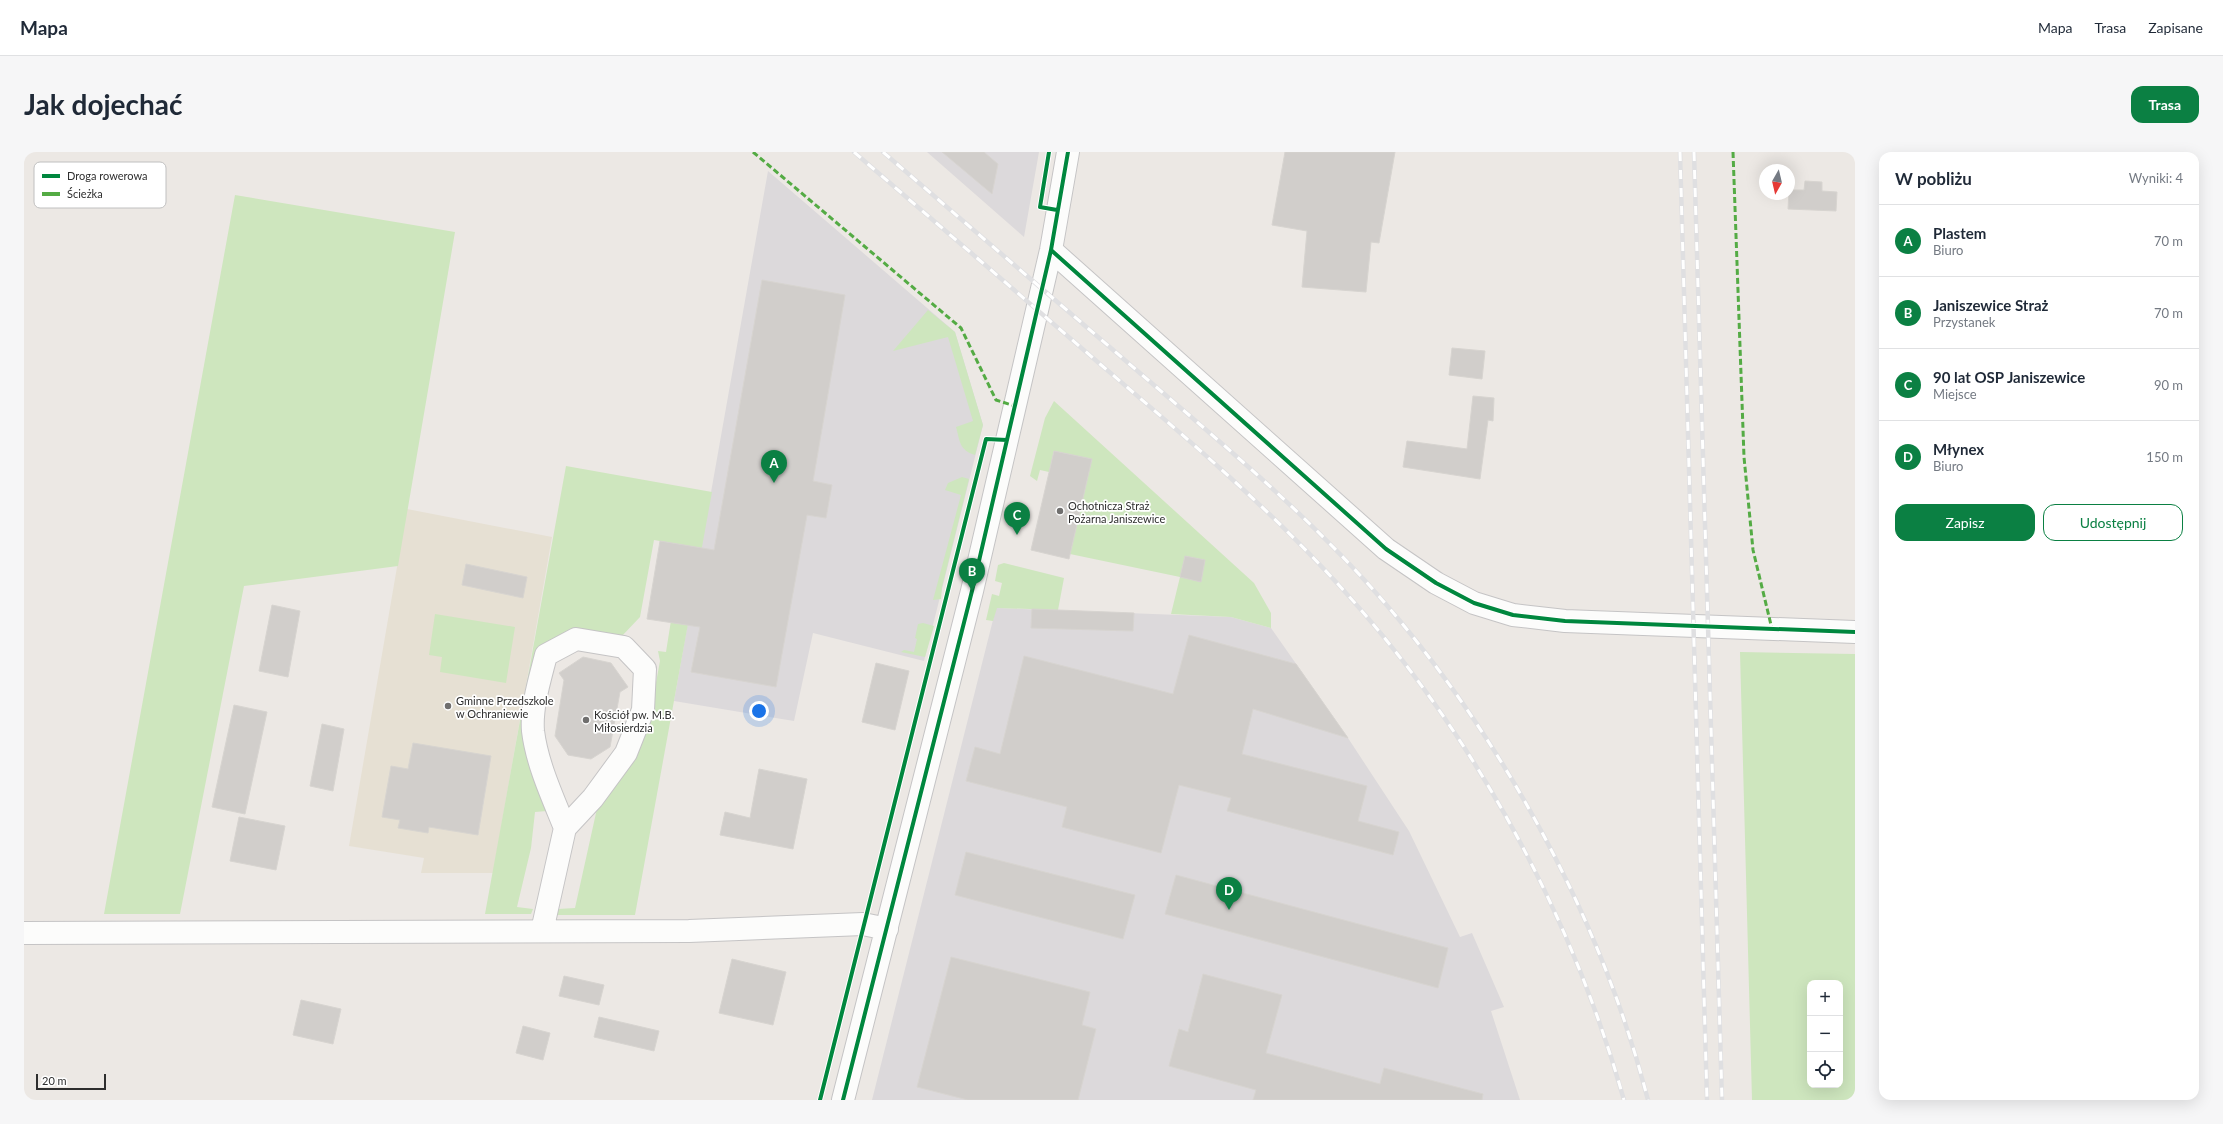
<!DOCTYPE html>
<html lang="pl">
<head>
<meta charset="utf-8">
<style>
	:root { --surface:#fff; --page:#f6f6f7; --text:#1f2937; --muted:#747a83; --line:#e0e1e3; --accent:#0b8043 }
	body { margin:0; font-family:Lato,sans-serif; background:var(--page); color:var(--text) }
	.controls { position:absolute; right:12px; bottom:12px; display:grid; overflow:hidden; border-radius:8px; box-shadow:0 4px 16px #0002 }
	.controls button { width:36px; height:36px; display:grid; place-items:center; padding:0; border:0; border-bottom:1px solid var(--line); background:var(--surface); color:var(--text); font:20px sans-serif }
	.compass { position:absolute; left:1735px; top:12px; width:36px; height:36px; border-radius:50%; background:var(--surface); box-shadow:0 4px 16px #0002; rotate:188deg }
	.scale { position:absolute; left:12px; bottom:10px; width:70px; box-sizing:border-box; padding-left:4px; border:2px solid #2e2e2e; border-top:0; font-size:11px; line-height:14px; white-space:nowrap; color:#2e2e2e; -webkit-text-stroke:3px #fff; paint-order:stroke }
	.you { position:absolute; left:735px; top:559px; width:14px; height:14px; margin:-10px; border:3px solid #fff; border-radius:50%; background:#1a73e8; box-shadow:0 0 0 6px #1a73e833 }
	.badge { display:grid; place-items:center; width:26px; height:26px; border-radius:50%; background:var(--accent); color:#fff; font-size:13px; font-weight:700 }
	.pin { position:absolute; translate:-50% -33px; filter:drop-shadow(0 1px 2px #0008) }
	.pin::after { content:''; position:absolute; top:21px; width:14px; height:12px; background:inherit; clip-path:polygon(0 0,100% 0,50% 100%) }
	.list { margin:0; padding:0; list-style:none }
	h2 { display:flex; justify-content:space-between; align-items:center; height:52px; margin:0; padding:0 16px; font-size:17px }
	h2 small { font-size:13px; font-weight:400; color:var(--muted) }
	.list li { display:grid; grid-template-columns:26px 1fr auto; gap:12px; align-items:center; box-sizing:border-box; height:72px; padding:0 16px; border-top:1px solid var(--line) }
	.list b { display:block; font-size:15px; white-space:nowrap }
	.list p { margin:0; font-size:13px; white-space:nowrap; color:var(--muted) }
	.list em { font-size:13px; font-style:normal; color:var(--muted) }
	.actions { display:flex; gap:8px; padding:12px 16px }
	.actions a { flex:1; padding:9px 0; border:1px solid var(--accent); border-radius:12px; text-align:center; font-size:14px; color:var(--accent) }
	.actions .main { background:var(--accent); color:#fff }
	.icon { flex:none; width:22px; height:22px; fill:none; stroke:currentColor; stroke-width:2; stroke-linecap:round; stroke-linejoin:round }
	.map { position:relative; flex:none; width:1831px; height:948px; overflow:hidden; border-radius:12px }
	header { display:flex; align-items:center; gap:24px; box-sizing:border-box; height:56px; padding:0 20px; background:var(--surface); border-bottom:1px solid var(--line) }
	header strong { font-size:19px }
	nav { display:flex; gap:22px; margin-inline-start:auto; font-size:14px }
	.intro { display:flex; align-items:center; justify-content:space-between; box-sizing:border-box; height:96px; padding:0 24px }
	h1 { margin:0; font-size:28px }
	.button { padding:10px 18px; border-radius:12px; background:var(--accent); color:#fff; font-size:14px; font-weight:700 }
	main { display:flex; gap:24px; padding:0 24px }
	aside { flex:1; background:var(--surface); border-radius:12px; box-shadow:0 4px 16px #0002 }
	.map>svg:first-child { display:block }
	.industrial { fill:#dcd9db }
	.education { fill:#e6e0d3 }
	.green { fill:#cee6be; fill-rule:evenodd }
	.building { fill:#d1cecb; stroke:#d7d4d0 }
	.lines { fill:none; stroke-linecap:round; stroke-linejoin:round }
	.minor-casing { stroke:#c5c4c5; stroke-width:24 }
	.minor { stroke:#fcfcfb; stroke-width:22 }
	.rail-casing { stroke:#dfdfe1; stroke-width:4.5 }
	.rail { stroke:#fff; stroke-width:3; stroke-dasharray:9; stroke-linecap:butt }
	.quiet { stroke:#54ab44; stroke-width:3; stroke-dasharray:6 3; stroke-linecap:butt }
	.cycleway-casing { stroke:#fff; stroke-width:6 }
	.cycleway { stroke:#00873e; stroke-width:4 }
	.poi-dot { fill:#706f6e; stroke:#fff; stroke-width:1.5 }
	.labels { text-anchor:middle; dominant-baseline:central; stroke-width:3.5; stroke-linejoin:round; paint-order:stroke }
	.poi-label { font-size:11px; fill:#2e2e2e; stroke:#fff; text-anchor:start }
	.key { fill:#fff; stroke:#c0c0c0; stroke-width:1 }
	.key-label { font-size:11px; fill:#2e2e2e }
</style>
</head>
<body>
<header>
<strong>Mapa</strong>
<nav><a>Mapa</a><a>Trasa</a><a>Zapisane</a></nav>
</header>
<div class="intro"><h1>Jak dojechać</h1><a class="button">Trasa</a></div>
<main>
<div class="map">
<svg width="1831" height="948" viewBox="0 0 1831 948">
	<rect width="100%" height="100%" fill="#ece8e4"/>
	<path class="industrial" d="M 903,0 L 1015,0 L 1000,85 Z
		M 744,19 L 931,180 L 959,273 L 900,509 L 789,481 L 770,569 L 650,549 Z
		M 972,456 L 1207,465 L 1247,476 L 1324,586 L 1385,679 L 1436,785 L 1448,781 L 1480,855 L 1467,859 L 1496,948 L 848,948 Z"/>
	<path class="education" d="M 383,357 L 528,385 L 469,721 L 397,721 L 400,706 L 325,694 Z"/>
	<path class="green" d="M 211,43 L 431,80 L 374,414 L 220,434 L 156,762 L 80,762 Z
		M 904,158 L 931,180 L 959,273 L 951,303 C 935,298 936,289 932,275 L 949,269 L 924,185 L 869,199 Z
		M 1030,249 L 1230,431 L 1247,461 L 1247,476 L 1207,465 L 1147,462 L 1156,425 L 1046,402 L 1067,307 L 1030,299 L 1025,320 L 1016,318 L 1013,329 L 1006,324 L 1021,266 Z
		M 542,314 L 688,340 L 611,763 L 532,763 L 534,757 L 551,756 L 574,652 L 631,536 L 636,509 L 634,499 L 642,500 L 659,393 L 630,388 L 616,465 L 597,485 L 576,483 L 513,510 L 523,659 L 511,660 L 507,696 L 493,755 L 509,757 L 507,762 L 461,762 Z
		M 938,325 L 945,327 L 918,435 L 917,447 L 909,448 L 937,343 L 921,338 L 924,331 Z
		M 980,411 L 1040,426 L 1034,458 L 973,456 L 969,469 L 962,468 L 968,442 L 975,444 L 978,431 L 971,429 L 974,413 Z
		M 411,462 L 491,475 L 482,531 L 416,520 L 418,505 L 405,503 Z
		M 899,471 L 910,474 L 901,505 L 877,500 L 880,498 L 890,500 L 893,487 L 891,486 L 894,472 Z
		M 1716,500 L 1831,502 L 1831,948 L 1728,948 ZM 1786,831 L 1816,831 L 1816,933 L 1786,933 Z"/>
	<path class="building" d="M 918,0 L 960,0 L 974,12 L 968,42 Z
		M 1261,0 L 1371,0 L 1355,91 L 1347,90 L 1342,140 L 1278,135 L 1283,79 L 1248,73 Z
		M 1781,29 L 1798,30 L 1798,39 L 1813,40 L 1812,59 L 1764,57 L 1765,38 L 1780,38 Z
		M 738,128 L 821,143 L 789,329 L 808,333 L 802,366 L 783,363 L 752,535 L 667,520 L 676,475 L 623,467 L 636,389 L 690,398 Z
		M 1428,196 L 1461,199 L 1458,227 L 1425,223 Z
		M 1449,244 L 1470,246 L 1469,269 L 1464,268 L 1456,327 L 1379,315 L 1383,289 L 1443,297 Z
		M 1030,299 L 1068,307 L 1045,407 L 1007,398 Z
		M 1161,404 L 1181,408 L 1177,430 L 1156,425 Z
		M 442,412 L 503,425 L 499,446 L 438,433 Z
		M 248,453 L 276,459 L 264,525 L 235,519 Z
		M 1008,457 L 1110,461 L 1109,479 L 1007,476 Z
		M 1165,483 L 1272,512 L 1324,586 L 1229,557 L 1218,602 L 1343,634 L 1334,669 L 1375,680 L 1369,703 L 1203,659 L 1207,646 L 1155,633 L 1137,701 L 1038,675 L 1043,655 L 942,629 L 951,595 L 976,602 L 1000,504 L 1149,542 Z
		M 559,505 L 587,511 L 604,535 L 596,540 L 586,595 L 567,607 L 544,603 L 531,584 L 540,528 L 535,521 Z
		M 852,511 L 885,519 L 871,578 L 838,570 Z
		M 210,553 L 243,560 L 221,662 L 188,655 Z
		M 298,572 L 320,577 L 309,639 L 286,634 Z
		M 389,591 L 467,604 L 454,683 L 405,675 L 404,681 L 374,676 L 376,668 L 358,665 L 367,614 L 384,617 Z
		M 735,617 L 783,627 L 769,697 L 696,683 L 701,660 L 726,666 Z
		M 215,665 L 261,674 L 252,718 L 206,709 Z
		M 942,700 L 1111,743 L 1099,787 L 931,743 Z
		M 1152,723 L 1424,796 L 1414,836 L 1141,762 Z
		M 927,805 L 1066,840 L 1058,873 L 1072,877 L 1054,948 L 944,948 L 893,935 Z
		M 708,807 L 762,820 L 749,873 L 695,861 Z
		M 1179,822 L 1258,843 L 1242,901 L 1356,932 L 1360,916 L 1459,942 L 1458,948 L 1229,948 L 1232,938 L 1145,914 L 1155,877 L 1164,880 Z
		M 540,824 L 580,833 L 575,853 L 535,844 Z
		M 277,848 L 317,857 L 309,892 L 269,883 Z
		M 575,865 L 635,879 L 630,899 L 570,885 Z
		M 499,874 L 526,881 L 519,908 L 492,901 Z"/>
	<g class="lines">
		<defs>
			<path id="minor" d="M 1027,98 L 1362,397 L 1412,431 L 1450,451 L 1489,463 L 1541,469 L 1831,480
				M 518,779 L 541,676 L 569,646 L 602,601 L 619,558 L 621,517 L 600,495 L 552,487 L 522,503 C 516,527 507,555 509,579 C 513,612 529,646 541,676
				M 0,781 L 665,779 L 839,772 L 863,777
				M 819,948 L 948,439 L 1027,98 L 1044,0"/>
		</defs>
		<use href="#minor" class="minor-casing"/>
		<use href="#minor" class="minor"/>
		<defs>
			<path id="rail" d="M 830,0 C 912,71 994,141 1076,212 C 1152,277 1229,342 1298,415 C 1440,564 1544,750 1600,948
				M 859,0 C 947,76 1036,152 1124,228 C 1206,298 1289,368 1360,450 C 1481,590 1578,769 1624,948
				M 1656,0 L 1683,948
				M 1670,0 L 1698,948"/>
		</defs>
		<use href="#rail" class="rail-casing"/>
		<use href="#rail" class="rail"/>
		<path class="quiet" d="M 729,0 L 937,176 L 972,248 L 991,254
			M 1709,0 L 1720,305 L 1729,398 L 1748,477"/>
		<defs>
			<path id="cycleway" d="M 1025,0 L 1016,55 L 1033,58
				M 1027,98 L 1362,397 L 1412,431 L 1450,451 L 1489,463 L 1541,469 L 1831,480
				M 796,948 L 962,287 L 983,288
				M 819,948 L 948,439 L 1027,98 L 1044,0"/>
		</defs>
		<use href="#cycleway" class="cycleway-casing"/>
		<use href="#cycleway" class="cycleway"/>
	</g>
	<g class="poi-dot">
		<circle cx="1036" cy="359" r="4"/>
		<circle cx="424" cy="554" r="4"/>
		<circle cx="562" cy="568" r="4"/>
	</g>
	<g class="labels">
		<g class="poi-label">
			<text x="1044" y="353">Ochotnicza Straż<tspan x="1044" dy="13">Pożarna Janiszewice</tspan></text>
			<text x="432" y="548">Gminne Przedszkole<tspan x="432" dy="13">w Ochraniewie</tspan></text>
			<text x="570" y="562">Kościół pw. M.B.<tspan x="570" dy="13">Miłosierdzia</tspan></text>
		</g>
	</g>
	<rect x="10" y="10" width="132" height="46" rx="6" class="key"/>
	<rect x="18" y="22" width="18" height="4" fill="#00873e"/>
	<rect x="18" y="40" width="18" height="4" fill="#54ab44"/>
	<g class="key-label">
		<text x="43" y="28">Droga rowerowa</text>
		<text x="43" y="46">Ścieżka</text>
	</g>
</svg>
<div class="controls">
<button>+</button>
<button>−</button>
<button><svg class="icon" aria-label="locate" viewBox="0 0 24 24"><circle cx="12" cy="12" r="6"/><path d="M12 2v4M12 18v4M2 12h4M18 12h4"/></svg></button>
</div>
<svg class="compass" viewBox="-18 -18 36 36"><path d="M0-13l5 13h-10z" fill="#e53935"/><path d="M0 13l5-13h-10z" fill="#747a83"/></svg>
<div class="scale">20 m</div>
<div class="you"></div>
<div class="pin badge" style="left:750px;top:331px">A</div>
<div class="pin badge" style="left:948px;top:439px">B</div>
<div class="pin badge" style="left:993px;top:383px">C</div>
<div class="pin badge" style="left:1205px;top:758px">D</div>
</div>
<aside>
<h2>W pobliżu<small>Wyniki: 4</small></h2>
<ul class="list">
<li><span class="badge">A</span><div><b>Plastem</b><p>Biuro</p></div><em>70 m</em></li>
<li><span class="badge">B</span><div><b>Janiszewice Straż</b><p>Przystanek</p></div><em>70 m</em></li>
<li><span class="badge">C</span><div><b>90 lat OSP Janiszewice</b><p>Miejsce</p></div><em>90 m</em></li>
<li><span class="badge">D</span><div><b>Młynex</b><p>Biuro</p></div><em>150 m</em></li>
</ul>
<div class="actions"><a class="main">Zapisz</a><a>Udostępnij</a></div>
</aside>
</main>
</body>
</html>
